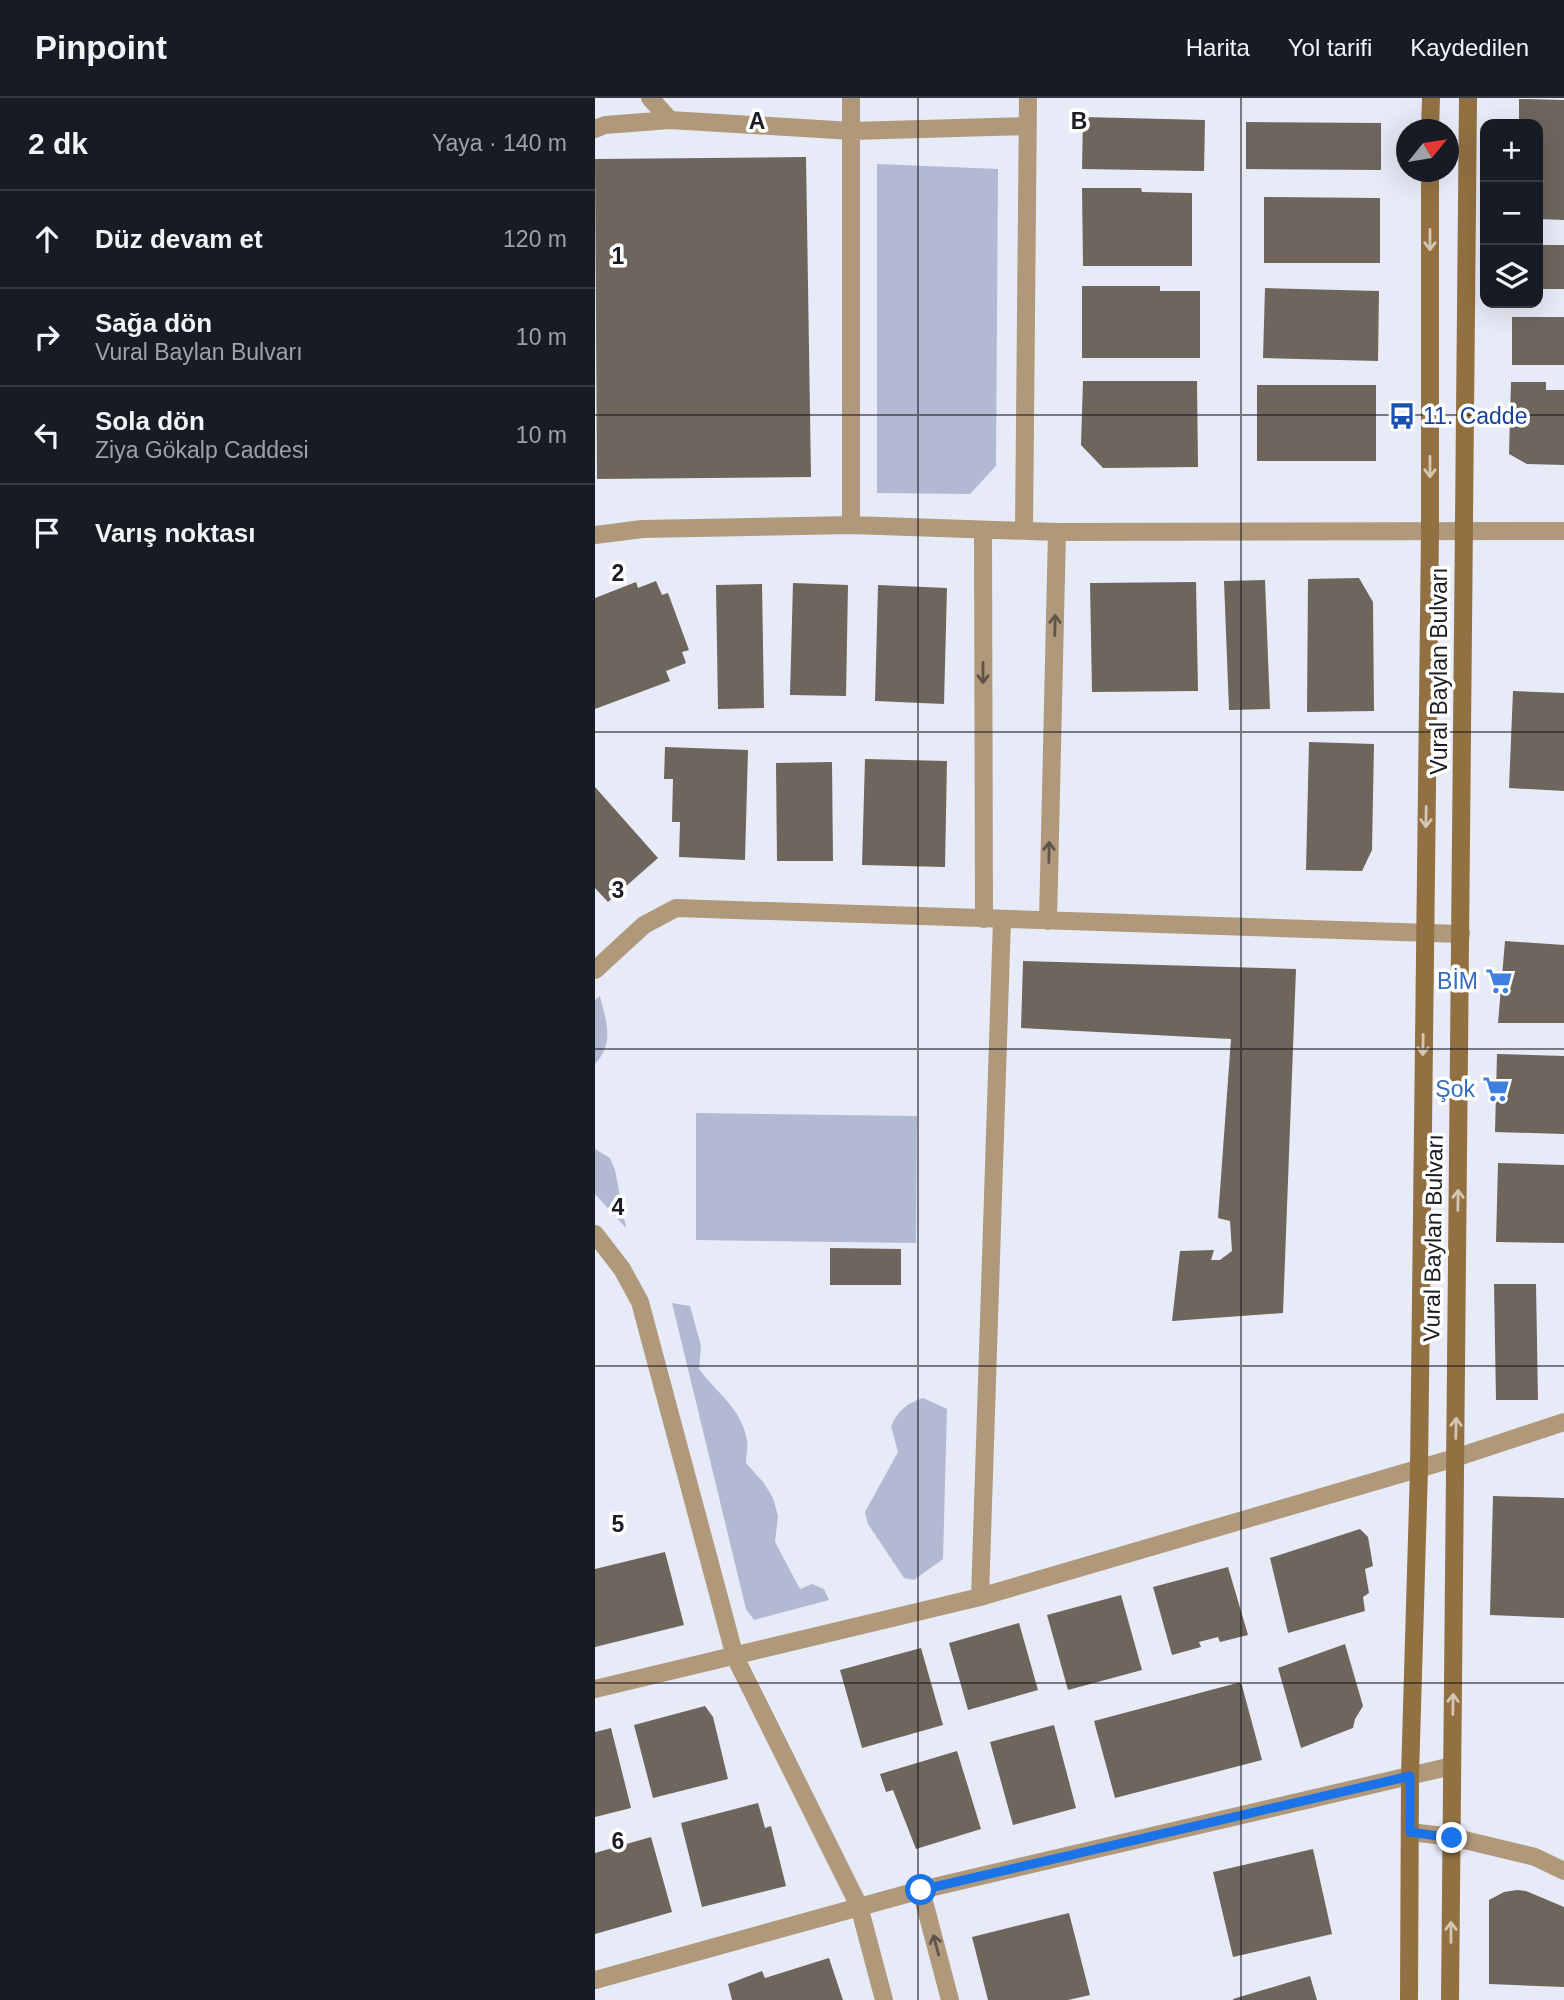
<!DOCTYPE html>
<html lang="tr">
<head>
<meta charset="utf-8">
<style>
	:root { --surface:#171b24; --page:#242831; --text:#f1f3f6; --muted:#9ea1a6; --line:#363941 }
	body { margin:0; font-family:Arial,sans-serif; background:var(--page); color:var(--text) }
	.controls { position:absolute; right:21px; top:21px; display:grid; overflow:hidden; border-radius:14px; box-shadow:0 7px 28px #0002 }
	.controls button { width:63px; height:63px; display:grid; place-items:center; padding:0; border:0; border-bottom:2px solid var(--line); background:var(--surface); color:var(--text); font:35px sans-serif }
	.compass { position:absolute; left:801px; top:21px; width:63px; height:63px; border-radius:50%; background:var(--surface); box-shadow:0 7px 28px #0002; rotate:60deg }
	.stop { position:absolute; width:21px; height:21px; margin:-16px; border:5px solid #1a73e8; border-radius:50%; background:#fff }
	.stop.end { background:#1a73e8; border-color:#fff; box-shadow:0 2px 7px #0008 }
	.list { margin:0; padding:0; list-style:none }
	h2 { display:flex; justify-content:space-between; align-items:center; height:91px; margin:0; padding:0 28px; font-size:30px }
	h2 small { font-size:23px; font-weight:400; color:var(--muted) }
	.list li { display:grid; grid-template-columns:46px 1fr auto; gap:21px; align-items:center; box-sizing:border-box; height:98px; padding:0 28px; border-top:2px solid var(--line) }
	.list b { display:block; font-size:26px; white-space:nowrap }
	.list p { margin:0; font-size:23px; white-space:nowrap; color:var(--muted) }
	.list em { font-size:23px; font-style:normal; color:var(--muted) }
	.icon { flex:none; width:38px; height:38px; fill:none; stroke:currentColor; stroke-width:2; stroke-linecap:round; stroke-linejoin:round }
	.map { position:relative; flex:none; width:969px; height:1902px; overflow:hidden }
	header { display:flex; align-items:center; gap:42px; box-sizing:border-box; height:98px; padding:0 35px; background:var(--surface); border-bottom:2px solid var(--line) }
	header strong { font-size:33px }
	nav { display:flex; gap:38px; margin-inline-start:auto; font-size:24px }
	main { display:flex }
	aside { flex:1; background:var(--surface) }
	.map>svg:first-child { display:block }
	.green { fill:#b2b9d2 }
	.building { fill:#6e655d }
	.lines { fill:none; stroke-linecap:round; stroke-linejoin:round }
	.minor { stroke:#b0987a; stroke-width:18 }
	.tertiary { stroke:#b0987a; stroke-width:18 }
	.secondary { stroke:#927041; stroke-width:18 }
	.oneway { stroke:#d3c6b3 }
	.oneway2 { stroke:#5f544a }
	.route { stroke:#1a73e8; stroke-width:9 }
	.grid { fill:none; stroke:#1c1d22; stroke-width:2; stroke-opacity:0.55 }
	.labels { text-anchor:middle; dominant-baseline:central; stroke-width:7; stroke-linejoin:round; paint-order:stroke }
	.transit-label { font-size:23px; fill:#164399; stroke:#fff; text-anchor:start }
	.street-label { font-size:23px; fill:#1c1d22; stroke:#fff }
	.shop-label { font-size:23px; fill:#366cbe; stroke:#fff; text-anchor:end }
	.grid-label { font-size:23px; text-anchor:middle; font-weight:bold; fill:#1c1d22; stroke:#fff; stroke-width:7; stroke-linejoin:round; paint-order:stroke }
</style>
</head>
<body>
<header>
<strong>Pinpoint</strong>
<nav><a>Harita</a><a>Yol tarifi</a><a>Kaydedilen</a></nav>
</header>
<main>
<aside>
<h2>2 dk<small>Yaya · 140 m</small></h2>
<ul class="list">
<li><svg class="icon" aria-label="ahead" viewBox="0 0 24 24"><path d="M12 20V5M6 11l6-6 6 6"/></svg><div><b>Düz devam et</b></div><em>120 m</em></li>
<li><svg class="icon" aria-label="right" viewBox="0 0 24 24"><path d="M7 20v-9h11M14 6l5 5-5 5"/></svg><div><b>Sağa dön</b><p>Vural Baylan Bulvarı</p></div><em>10 m</em></li>
<li><svg class="icon" aria-label="left" viewBox="0 0 24 24"><path d="M17 20v-9H6M10 6l-5 5 5 5"/></svg><div><b>Sola dön</b><p>Ziya Gökalp Caddesi</p></div><em>10 m</em></li>
<li><svg class="icon" aria-label="arrive" viewBox="0 0 24 24"><path d="M6 21V4h12l-3 4 3 4H6"/></svg><div><b>Varış noktası</b></div></li>
</ul>
</aside>
<div class="map">
<svg width="969" height="1902" viewBox="0 0 969 1902">
	<rect width="100%" height="100%" fill="#e7ebf7"/>
	<path class="green" d="M 282,66 L 403,71 L 401,368 L 375,396 L 282,395 Z
		M 5,898 C 11,924 20,944 0,966 L 0,902 Z
		M 101,1015 L 322,1018 L 321,1145 L 101,1142 Z
		M 0,1051 L 15,1060 L 20,1072 L 31,1130 L 0,1096 Z
		M 77,1205 L 95,1208 L 106,1248 L 104,1271 C 121,1294 148,1312 152,1343 C 153,1350 151,1359 151,1365 L 169,1385 L 178,1400 L 183,1418 L 180,1444 L 205,1491 L 217,1486 L 229,1491 L 234,1502 L 159,1522 L 151,1511 Z
		M 328,1300 L 352,1311 L 348,1461 L 319,1482 L 309,1480 L 273,1426 L 270,1414 L 303,1354 L 296,1328 C 303,1313 312,1305 328,1300 Z"/>
	<path class="building" d="M 924,1 L 969,2 L 969,122 L 943,121 L 943,26 L 924,26 Z
		M 488,19 L 610,22 L 609,73 L 487,71 Z
		M 651,24 L 786,25 L 786,72 L 651,71 Z
		M 211,59 L 216,379 L 2,381 L 0,61 Z
		M 487,90 L 546,90 L 547,94 L 597,95 L 597,168 L 488,168 Z
		M 669,99 L 785,100 L 785,165 L 669,165 Z
		M 943,147 L 969,147 L 969,191 L 943,191 Z
		M 487,188 L 565,188 L 565,193 L 605,193 L 605,260 L 487,260 Z
		M 670,190 L 784,193 L 783,263 L 668,260 Z
		M 917,219 L 969,219 L 969,267 L 917,267 Z
		M 488,283 L 602,283 L 603,369 L 508,370 L 486,347 Z
		M 916,284 L 951,284 L 951,292 L 969,292 L 969,367 L 932,366 L 914,356 Z
		M 662,287 L 781,287 L 781,363 L 662,363 Z
		M 764,480 L 778,504 L 779,613 L 712,614 L 713,481 Z
		M 670,482 L 675,611 L 634,612 L 629,483 Z
		M 61,483 L 67,497 L 73,495 L 94,552 L 87,554 L 91,565 L 71,573 L 75,583 L 0,611 L 0,500 L 41,484 L 43,490 Z
		M 601,484 L 603,593 L 497,594 L 495,485 Z
		M 198,485 L 253,487 L 251,598 L 195,597 Z
		M 167,486 L 169,610 L 123,611 L 121,487 Z
		M 283,487 L 352,490 L 349,606 L 280,603 Z
		M 918,593 L 969,595 L 969,693 L 914,690 Z
		M 714,644 L 779,646 L 777,752 L 767,773 L 711,772 Z
		M 70,649 L 153,652 L 150,762 L 84,759 L 85,724 L 77,724 L 78,681 L 69,681 Z
		M 270,661 L 352,663 L 350,769 L 267,767 Z
		M 237,664 L 238,763 L 182,763 L 181,665 Z
		M 0,689 L 63,760 L 13,804 L 0,790 Z
		M 910,843 L 969,847 L 969,925 L 903,925 Z
		M 428,863 L 701,871 L 688,1215 L 577,1223 L 585,1153 L 619,1152 L 616,1162 L 625,1162 L 637,1153 L 635,1123 L 623,1120 L 636,941 L 426,930 Z
		M 902,956 L 969,958 L 969,1036 L 900,1034 Z
		M 903,1065 L 969,1067 L 969,1145 L 901,1144 Z
		M 235,1150 L 306,1151 L 306,1187 L 235,1187 Z
		M 899,1186 L 941,1186 L 943,1302 L 901,1302 Z
		M 898,1398 L 969,1400 L 969,1520 L 895,1517 Z
		M 765,1431 L 773,1439 L 778,1468 L 770,1471 L 774,1495 L 768,1499 L 770,1513 L 693,1535 L 675,1460 Z
		M 70,1454 L 89,1527 L 0,1549 L 0,1471 Z
		M 633,1469 L 653,1537 L 625,1544 L 623,1539 L 604,1544 L 606,1549 L 577,1557 L 558,1489 Z
		M 526,1497 L 547,1572 L 473,1592 L 452,1517 Z
		M 424,1525 L 443,1592 L 373,1612 L 354,1545 Z
		M 750,1546 L 768,1608 L 760,1621 L 758,1630 L 706,1650 L 683,1570 Z
		M 326,1550 L 348,1627 L 267,1650 L 245,1572 Z
		M 646,1584 L 667,1662 L 520,1700 L 499,1623 Z
		M 110,1608 L 118,1619 L 133,1681 L 58,1700 L 39,1627 Z
		M 459,1627 L 481,1710 L 418,1727 L 395,1644 Z
		M 16,1630 L 36,1710 L 0,1719 L 0,1634 Z
		M 362,1653 L 386,1731 L 321,1751 L 298,1692 L 291,1694 L 285,1676 Z
		M 163,1705 L 170,1730 L 176,1728 L 191,1788 L 107,1809 L 86,1725 Z
		M 56,1739 L 77,1814 L 0,1836 L 0,1755 Z
		M 718,1751 L 737,1836 L 638,1859 L 618,1774 Z
		M 922,1792 L 931,1793 L 969,1809 L 969,1889 L 894,1886 L 894,1802 L 909,1794 Z
		M 474,1815 L 495,1897 L 473,1902 L 393,1902 L 377,1839 Z
		M 234,1860 L 248,1902 L 137,1902 L 133,1886 L 167,1873 L 170,1880 Z
		M 715,1878 L 722,1902 L 638,1902 L 638,1901 Z"/>
	<g class="lines">
		<path class="minor" d="M 55,0 L 75,22
			M 256,0 L 256,427
			M 0,31 L 10,27 L 75,22 L 257,33 L 433,28
			M 429,432 L 433,0
			M 388,433 L 389,821
			M 0,437 L 47,431 L 256,427 L 462,434 L 969,433
			M 453,823 L 462,434
			M 0,872 L 49,827 L 81,810 L 866,836
			M 0,1136 L 27,1171 L 45,1204 L 140,1559 L 264,1808 L 289,1902
			M 385,1499 L 407,821
			M 0,1591 L 385,1499 L 860,1360 L 969,1324
			M 326,1792 L 355,1902
			M 0,1882 L 326,1792 L 857,1668"/>
		<path class="tertiary" d="M 815,1734 L 857,1739 L 940,1759 L 969,1773"/>
		<path class="secondary" d="M 835,32 L 836,0
			M 814,1902 L 815,1678 L 824,1371 L 835,433 L 835,74
			M 855,1902 L 873,0"/>
	</g>
	<defs><path id="oneway-shaft" d="M-6 0H5M1.5-3L5.5 0L1.5 3" fill="none" stroke-width="1.6" stroke-linecap="round" stroke-linejoin="round" transform="scale(1.75)"/></defs>
	<g class="oneway">
		<use href="#oneway-shaft" transform="translate(835 142) rotate(90)"/>
		<use href="#oneway-shaft" transform="translate(835 369) rotate(90)"/>
		<use href="#oneway-shaft" transform="translate(831 719) rotate(91)"/>
		<use href="#oneway-shaft" transform="translate(828 947) rotate(91)"/>
		<use href="#oneway-shaft" transform="translate(863 1102) rotate(-89)"/>
		<use href="#oneway-shaft" transform="translate(861 1330) rotate(-89)"/>
		<use href="#oneway-shaft" transform="translate(858 1606) rotate(-89)"/>
		<use href="#oneway-shaft" transform="translate(856 1834) rotate(-90)"/>
	</g>
	<g class="oneway2">
		<use href="#oneway-shaft" transform="translate(460 527) rotate(-89)"/>
		<use href="#oneway-shaft" transform="translate(388 575) rotate(90)"/>
		<use href="#oneway-shaft" transform="translate(454 754) rotate(-89)"/>
		<use href="#oneway-shaft" transform="translate(341 1847) rotate(-105)"/>
	</g>
	<g class="lines">
		<path class="route" d="M 326,1792 L 815,1678 L 815,1734 L 857,1740"/>
	</g>
	<path class="grid" d="M 323,0 L 323,1902M 646,0 L 646,1902M 0,317 L 969,317M 0,634 L 969,634M 0,951 L 969,951M 0,1268 L 969,1268M 0,1585 L 969,1585"/>
	<defs>
		<symbol id="bus-bare" viewBox="-9 -9 18 18"><path d="M-5-6H5V4H4V6H2V4H-2V6H-4V4H-5ZM-3.5-4V0h7V-4ZM-3.5 1.2v1.5H-2V1.2ZM2 1.2v1.5H3.5V1.2Z" fill="#1a4fb4" stroke="#fff" stroke-width="2.5" paint-order="stroke"/></symbol>
		<symbol id="supermarket-bare" viewBox="-9 -9 18 18"><path d="M-6-5.5h2.5l.6 2H6L4.5 2H-2.5L-4.4-4H-6ZM-1.5 3.2a1.3 1.3 0 1 0 .1 0ZM3 3.2a1.3 1.3 0 1 0 .1 0Z" fill="#3f7fe0" stroke="#fff" stroke-width="2.5" paint-order="stroke"/></symbol>
	</defs>
	<g fill-rule="evenodd">
		<use href="#bus-bare" x="788" y="299" width="38" height="38"/>
		<use href="#supermarket-bare" x="885" y="864" width="38" height="38"/>
		<use href="#supermarket-bare" x="882" y="972" width="38" height="38"/>
	</g>
	<g class="labels">
		<g class="transit-label">
			<text x="828" y="318">11. Cadde</text>
		</g>
		<g class="street-label">
			<text transform="translate(844 573) rotate(-90)">Vural Baylan Bulvarı</text>
			<text transform="translate(838 1140) rotate(-89)">Vural Baylan Bulvarı</text>
		</g>
		<g class="shop-label">
			<text x="883" y="883">BİM</text>
			<text x="880" y="991">Şok</text>
		</g>
	</g>
	<g class="grid-label">
		<text x="162" y="31">A</text>
		<text x="484" y="31">B</text>
		<text x="23" y="166">1</text>
		<text x="23" y="483">2</text>
		<text x="23" y="800">3</text>
		<text x="23" y="1117">4</text>
		<text x="23" y="1434">5</text>
		<text x="23" y="1751">6</text>
	</g>
</svg>
<div class="controls">
<button>+</button>
<button>−</button>
<button><svg class="icon" aria-label="layers" viewBox="0 0 24 24"><path d="M12 4l9 5-9 5-9-5zM3 14l9 5 9-5"/></svg></button>
</div>
<svg class="compass" viewBox="-18 -18 36 36"><path d="M0-13l5 13h-10z" fill="#e53935"/><path d="M0 13l5-13h-10z" fill="#9ea1a6"/></svg>
<div class="stop" style="left:326px;top:1792px"></div>
<div class="stop end" style="left:857px;top:1740px"></div>
</div>
</main>
</body>
</html>
